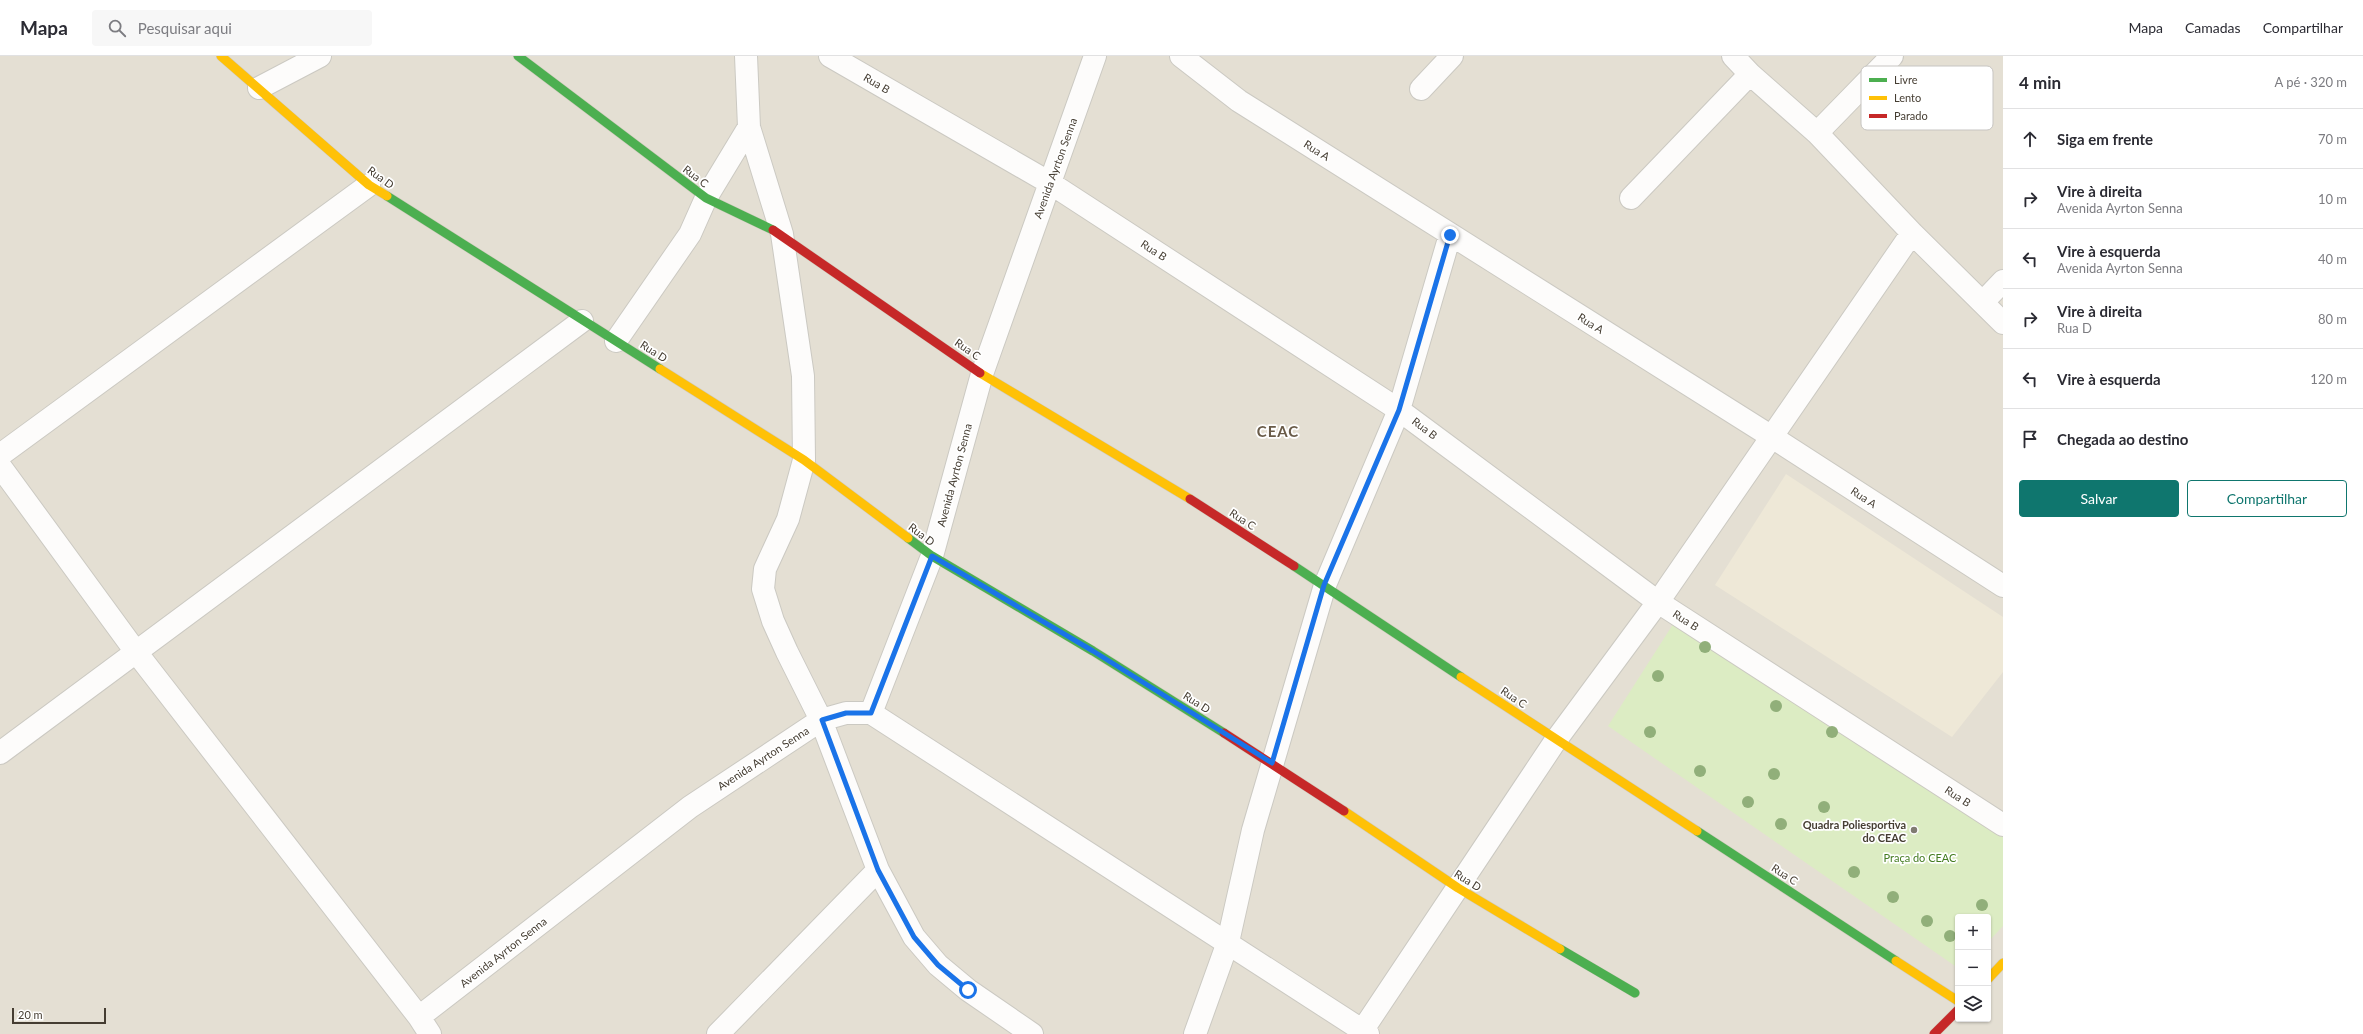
<!DOCTYPE html>
<html lang="pt">
<head>
<meta charset="utf-8">
<style>
	:root { --surface:#fff; --page:#f7f7f7; --text:#2b2b33; --muted:#7c7c81; --line:#e1e1e2; --accent:#0f766e }
	body { margin:0; font-family:Lato,sans-serif; background:var(--page); color:var(--text) }
	.controls { position:absolute; right:12px; bottom:12px; display:grid; overflow:hidden; border-radius:4px; box-shadow:0 1px 3px #0004 }
	.controls button { width:36px; height:36px; display:grid; place-items:center; padding:0; border:0; border-bottom:1px solid var(--line); background:var(--surface); color:var(--text); font:20px sans-serif }
	.scale { position:absolute; left:12px; bottom:10px; width:94px; box-sizing:border-box; padding-left:4px; border:2px solid #453d32; border-top:0; font-size:11px; line-height:14px; white-space:nowrap; color:#453d32; -webkit-text-stroke:3px #fff; paint-order:stroke }
	.stop { position:absolute; width:12px; height:12px; margin:-9px; border:3px solid #1a73e8; border-radius:50%; background:#fff }
	.stop.end { background:#1a73e8; border-color:#fff; box-shadow:0 1px 4px #0008 }
	.list { margin:0; padding:0; list-style:none }
	h2 { display:flex; justify-content:space-between; align-items:center; height:52px; margin:0; padding:0 16px; font-size:17px }
	h2 small { font-size:13px; font-weight:400; color:var(--muted) }
	.list li { display:grid; grid-template-columns:26px 1fr auto; gap:12px; align-items:center; box-sizing:border-box; height:60px; padding:0 16px; border-top:1px solid var(--line) }
	.list b { display:block; font-size:15px; white-space:nowrap }
	.list p { margin:0; font-size:13px; white-space:nowrap; color:var(--muted) }
	.list em { font-size:13px; font-style:normal; color:var(--muted) }
	.actions { display:flex; gap:8px; padding:12px 16px }
	.actions a { flex:1; padding:9px 0; border:1px solid var(--accent); border-radius:4px; text-align:center; font-size:14px; color:var(--accent) }
	.actions .main { background:var(--accent); color:#fff }
	.icon { flex:none; width:22px; height:22px; fill:none; stroke:currentColor; stroke-width:2; stroke-linecap:round; stroke-linejoin:round }
	.map { position:relative; flex:none; width:2003px; height:978px; overflow:hidden }
	header { display:flex; align-items:center; gap:24px; box-sizing:border-box; height:56px; padding:0 20px; background:var(--surface); border-bottom:1px solid var(--line) }
	header strong { font-size:19px }
	nav { display:flex; gap:22px; margin-inline-start:auto; font-size:14px }
	.search { width:280px; height:36px; background:var(--page); display:flex; align-items:center; gap:10px; box-sizing:border-box; padding:0 14px; border-radius:4px; color:var(--muted); font-size:15px }
	main { display:flex }
	aside { flex:1; background:var(--surface) }
	.map>svg:first-child { display:block }
	.residential { fill:#e4dfd3; fill-rule:evenodd }
	.education { fill:#eee8d7 }
	.green { fill:#dcecc3 }
	.lines { fill:none; stroke-linecap:round; stroke-linejoin:round }
	.street-casing { stroke:#cbc9c2; stroke-width:24 }
	.fast-casing { stroke:#cfcabc; stroke-width:10 }
	.slow-casing { stroke:#cfcabc; stroke-width:10 }
	.jam-casing { stroke:#cfcabc; stroke-width:10 }
	.street { stroke:#fdfcfb; stroke-width:22 }
	.fast { stroke:#4caf50; stroke-width:9 }
	.slow { stroke:#ffc107; stroke-width:9 }
	.jam { stroke:#c62828; stroke-width:9 }
	.tree { fill:#91af7a }
	.route { stroke:#1a73e8; stroke-width:5 }
	.poi-dot { fill:#807b71; stroke:#fff; stroke-width:1.5 }
	.labels { text-anchor:middle; dominant-baseline:central; stroke-width:3.5; stroke-linejoin:round; paint-order:stroke }
	.street-label { font-size:11px; fill:#453d32; stroke:#fff }
	.poi-label { font-size:11px; font-weight:bold; fill:#453d32; stroke:#fff; text-anchor:end }
	.park-label { font-size:11px; fill:#447c21; stroke:#fff }
	.district-label { font-size:15px; font-weight:bold; letter-spacing:1px; fill:#695b48; stroke:#fff }
	.key { fill:#fff; stroke:#c7c5c2; stroke-width:1 }
	.key-label { font-size:11px; fill:#453d32 }
</style>
</head>
<body>
<header>
<strong>Mapa</strong>
<div class="search"><svg class="icon" aria-label="search" viewBox="0 0 24 24"><circle cx="10" cy="10" r="6"/><path d="M15 15l6 6"/></svg>Pesquisar aqui</div>
<nav><a>Mapa</a><a>Camadas</a><a>Compartilhar</a></nav>
</header>
<main>
<div class="map">
<svg width="2003" height="978" viewBox="0 0 2003 978">
	<rect width="100%" height="100%" fill="#efede6"/>
	<path class="residential" d="M 0,0 L 2003,0 L 2003,978 L 0,978 ZM 1958,861 L 1988,861 L 1988,963 L 1958,963 Z"/>
	<path class="education" d="M 1786,418 L 2003,561 L 2003,616 L 1952,681 L 1715,529 Z"/>
	<path class="green" d="M 1677,562 L 2003,770 L 2003,870 L 1988,886 L 1988,861 L 1958,861 L 1958,912 L 1608,670 Z"/>
	<g class="lines">
		<defs>
			<path id="street" d="M 830,0 L 1050,127 L 1399,354 L 1658,546 L 2003,769
				M 1181,0 L 1239,45 L 1772,381 L 2003,530
				M 1733,0 L 1750,18 L 1817,77 L 1912,177 L 2003,267
				M 259,32 L 320,0
				M 1421,33 L 1452,0
				M 749,71 L 782,178 L 803,320 L 804,404 L 788,463 L 765,513 L 763,533 L 773,565 L 787,596 L 821,664 L 878,814 L 914,881 L 938,909 L 968,934 L 1032,978
				M 1817,77 L 1892,0
				M 1631,142 L 1750,18
				M 1983,246 L 2003,225
				M 616,285 L 690,178 L 706,142 L 749,71 L 746,0
				M 0,399 L 369,129
				M 0,410 L 136,596 L 419,961 L 430,978
				M 871,657 L 1368,978
				M 0,697 L 582,265
				M 419,961 L 690,751 L 821,664 L 846,657 L 871,657 L 932,500 L 982,318 L 1095,0
				M 718,978 L 878,814
				M 1195,978 L 1228,886 L 1253,774 L 1325,529 L 1399,354 L 1450,179
				M 1360,978 L 1556,684 L 1658,546 L 1912,177"/>
			<path id="fast" d="M 518,0 L 706,142 L 773,174
				M 387,140 L 660,313
				M 908,482 L 932,500 L 1093,595 L 1224,677
				M 1294,510 L 1461,621
				M 1697,775 L 1896,905
				M 1560,893 L 1635,937"/>
			<path id="slow" d="M 221,0 L 369,129 L 387,140
				M 660,313 L 804,404 L 908,482
				M 980,317 L 1190,443
				M 1461,621 L 1697,775
				M 1344,755 L 1458,832 L 1560,893
				M 1896,905 L 1958,945
				M 1988,923 L 2003,907"/>
			<path id="jam" d="M 773,174 L 980,317
				M 1190,443 L 1294,510
				M 1224,677 L 1344,755
				M 1934,978 L 1958,954"/>
		</defs>
		<use href="#street" class="street-casing"/>
		<use href="#fast" class="fast-casing"/>
		<use href="#slow" class="slow-casing"/>
		<use href="#jam" class="jam-casing"/>
		<use href="#street" class="street"/>
		<use href="#fast" class="fast"/>
		<use href="#slow" class="slow"/>
		<use href="#jam" class="jam"/>
	</g>
	<g class="tree">
		<circle cx="1705" cy="591" r="6"/>
		<circle cx="1658" cy="620" r="6"/>
		<circle cx="1776" cy="650" r="6"/>
		<circle cx="1650" cy="676" r="6"/>
		<circle cx="1832" cy="676" r="6"/>
		<circle cx="1700" cy="715" r="6"/>
		<circle cx="1774" cy="718" r="6"/>
		<circle cx="1748" cy="746" r="6"/>
		<circle cx="1824" cy="751" r="6"/>
		<circle cx="1781" cy="768" r="6"/>
		<circle cx="1854" cy="816" r="6"/>
		<circle cx="1893" cy="841" r="6"/>
		<circle cx="1982" cy="849" r="6"/>
		<circle cx="1927" cy="865" r="6"/>
		<circle cx="1950" cy="880" r="6"/>
	</g>
	<g class="lines">
		<path class="route" d="M 968,934 L 938,909 L 914,881 L 878,814 L 822,664 L 846,657 L 871,657 L 932,500 L 1093,595 L 1272,707 L 1324,529 L 1399,354 L 1450,179"/>
	</g>
	<circle class="poi-dot" cx="1914" cy="774" r="4"/>
	<g class="labels">
		<g class="street-label">
			<text transform="translate(877 27) rotate(30)">Rua B</text>
			<text transform="translate(1317 94) rotate(32)">Rua A</text>
			<text transform="translate(1055 112) rotate(-70)">Avenida Ayrton Senna</text>
			<text transform="translate(696 120) rotate(37)">Rua C</text>
			<text transform="translate(381 121) rotate(36)">Rua D</text>
			<text transform="translate(1154 194) rotate(33)">Rua B</text>
			<text transform="translate(1591 267) rotate(32)">Rua A</text>
			<text transform="translate(968 293) rotate(35)">Rua C</text>
			<text transform="translate(654 295) rotate(32)">Rua D</text>
			<text transform="translate(1425 372) rotate(37)">Rua B</text>
			<text transform="translate(954 419) rotate(-75)">Avenida Ayrton Senna</text>
			<text transform="translate(1864 441) rotate(33)">Rua A</text>
			<text transform="translate(1243 463) rotate(33)">Rua C</text>
			<text transform="translate(922 478) rotate(37)">Rua D</text>
			<text transform="translate(1686 564) rotate(33)">Rua B</text>
			<text transform="translate(1514 641) rotate(34)">Rua C</text>
			<text transform="translate(1197 646) rotate(32)">Rua D</text>
			<text transform="translate(763 702) rotate(-33)">Avenida Ayrton Senna</text>
			<text transform="translate(1958 740) rotate(33)">Rua B</text>
			<text transform="translate(1785 818) rotate(33)">Rua C</text>
			<text transform="translate(1468 824) rotate(32)">Rua D</text>
			<text transform="translate(503 896) rotate(-38)">Avenida Ayrton Senna</text>
		</g>
		<g class="poi-label">
			<text x="1906" y="768">Quadra Poliesportiva<tspan x="1906" dy="13">do CEAC</tspan></text>
		</g>
		<g class="park-label">
			<text x="1920" y="801">Praça do CEAC</text>
		</g>
		<g class="district-label">
			<text x="1278" y="375">CEAC</text>
		</g>
	</g>
	<rect x="1861" y="10" width="132" height="64" rx="6" class="key"/>
	<rect x="1869" y="22" width="18" height="4" fill="#4caf50"/>
	<rect x="1869" y="40" width="18" height="4" fill="#ffc107"/>
	<rect x="1869" y="58" width="18" height="4" fill="#c62828"/>
	<g class="key-label">
		<text x="1894" y="28">Livre</text>
		<text x="1894" y="46">Lento</text>
		<text x="1894" y="64">Parado</text>
	</g>
</svg>
<div class="controls">
<button>+</button>
<button>−</button>
<button><svg class="icon" aria-label="layers" viewBox="0 0 24 24"><path d="M12 4l9 5-9 5-9-5zM3 14l9 5 9-5"/></svg></button>
</div>
<div class="scale">20 m</div>
<div class="stop" style="left:968px;top:934px"></div>
<div class="stop end" style="left:1450px;top:179px"></div>
</div>
<aside>
<h2>4 min<small>A pé · 320 m</small></h2>
<ul class="list">
<li><svg class="icon" aria-label="ahead" viewBox="0 0 24 24"><path d="M12 20V5M6 11l6-6 6 6"/></svg><div><b>Siga em frente</b></div><em>70 m</em></li>
<li><svg class="icon" aria-label="right" viewBox="0 0 24 24"><path d="M7 20v-9h11M14 6l5 5-5 5"/></svg><div><b>Vire à direita</b><p>Avenida Ayrton Senna</p></div><em>10 m</em></li>
<li><svg class="icon" aria-label="left" viewBox="0 0 24 24"><path d="M17 20v-9H6M10 6l-5 5 5 5"/></svg><div><b>Vire à esquerda</b><p>Avenida Ayrton Senna</p></div><em>40 m</em></li>
<li><svg class="icon" aria-label="right" viewBox="0 0 24 24"><path d="M7 20v-9h11M14 6l5 5-5 5"/></svg><div><b>Vire à direita</b><p>Rua D</p></div><em>80 m</em></li>
<li><svg class="icon" aria-label="left" viewBox="0 0 24 24"><path d="M17 20v-9H6M10 6l-5 5 5 5"/></svg><div><b>Vire à esquerda</b></div><em>120 m</em></li>
<li><svg class="icon" aria-label="arrive" viewBox="0 0 24 24"><path d="M6 21V4h12l-3 4 3 4H6"/></svg><div><b>Chegada ao destino</b></div></li>
</ul>
<div class="actions"><a class="main">Salvar</a><a>Compartilhar</a></div>
</aside>
</main>
</body>
</html>
